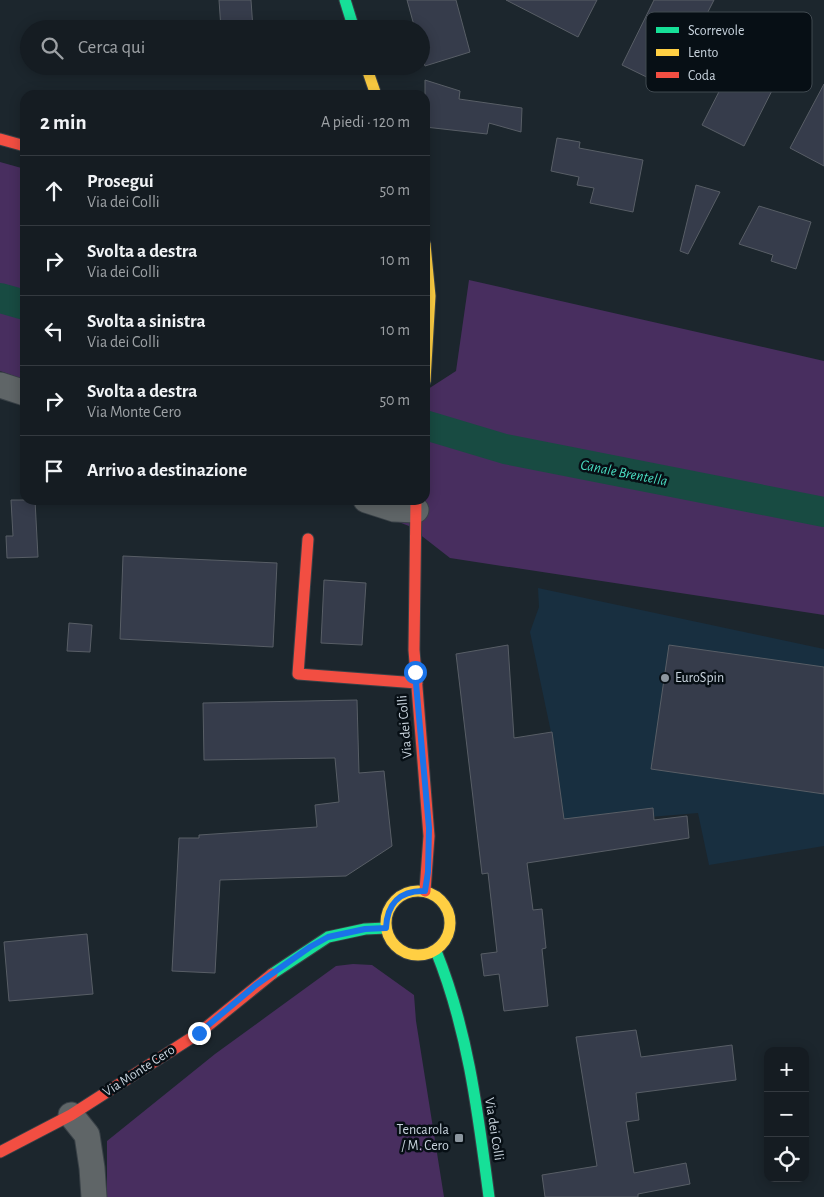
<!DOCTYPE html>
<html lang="it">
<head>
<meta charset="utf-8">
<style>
	:root { --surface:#151c22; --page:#22292f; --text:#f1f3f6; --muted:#9da1a5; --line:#343a40 }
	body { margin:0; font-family:"Alegreya Sans",sans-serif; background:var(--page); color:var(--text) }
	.controls { position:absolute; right:15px; bottom:15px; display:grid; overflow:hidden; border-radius:10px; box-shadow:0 2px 12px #0003 }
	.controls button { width:45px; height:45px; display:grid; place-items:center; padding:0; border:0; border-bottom:1px solid var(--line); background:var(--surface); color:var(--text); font:25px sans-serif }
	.stop { position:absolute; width:15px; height:15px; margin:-11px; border:4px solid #1a73e8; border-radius:50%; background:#fff }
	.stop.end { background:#1a73e8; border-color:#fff; box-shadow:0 1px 5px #0008 }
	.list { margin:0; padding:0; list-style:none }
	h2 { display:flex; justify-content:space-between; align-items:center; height:65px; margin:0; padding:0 20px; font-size:21px }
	h2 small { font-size:16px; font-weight:400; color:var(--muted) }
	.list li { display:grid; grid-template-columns:32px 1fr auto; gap:15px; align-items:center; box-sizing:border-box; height:70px; padding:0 20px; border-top:1px solid var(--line) }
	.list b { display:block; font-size:19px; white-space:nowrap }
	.list p { margin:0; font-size:16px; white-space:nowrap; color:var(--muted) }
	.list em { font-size:16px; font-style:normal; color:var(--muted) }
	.icon { flex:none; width:28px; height:28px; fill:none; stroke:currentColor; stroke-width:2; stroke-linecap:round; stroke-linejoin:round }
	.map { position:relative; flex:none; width:824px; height:1197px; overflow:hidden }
	.search { position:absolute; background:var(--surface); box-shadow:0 2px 12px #0003; left:20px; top:20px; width:410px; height:55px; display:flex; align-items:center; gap:12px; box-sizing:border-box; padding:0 18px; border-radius:28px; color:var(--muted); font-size:19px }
	.panel { position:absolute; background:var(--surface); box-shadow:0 2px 12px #0003; left:20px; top:90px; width:410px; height:415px; border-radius:15px }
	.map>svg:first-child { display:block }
	.built { fill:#182f40 }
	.green { fill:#482e5f }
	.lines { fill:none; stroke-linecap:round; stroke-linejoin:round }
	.canal { stroke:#184b42; stroke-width:30 }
	.building { fill:#363c4b; stroke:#585e66 }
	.street-casing { stroke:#394147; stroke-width:27 }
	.fast-casing { stroke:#394147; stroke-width:13 }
	.slow-casing { stroke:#394147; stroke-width:13 }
	.jam-casing { stroke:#394147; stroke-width:13 }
	.street { stroke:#5f6567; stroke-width:25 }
	.fast { stroke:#16e098; stroke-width:11 }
	.slow { stroke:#ffcf43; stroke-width:11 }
	.jam { stroke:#f24e42; stroke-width:11 }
	.route { stroke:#1a73e8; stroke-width:6 }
	.poi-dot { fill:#8c969f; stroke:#070f15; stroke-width:2 }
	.labels { text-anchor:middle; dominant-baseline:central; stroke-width:5; stroke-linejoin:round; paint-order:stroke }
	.poi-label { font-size:14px; fill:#c8d3dd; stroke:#070f15; text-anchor:start }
	.street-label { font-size:14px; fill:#c8d3dd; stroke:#070f15 }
	.water-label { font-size:15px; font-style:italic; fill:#49dcc0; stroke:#070f15 }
	.key { fill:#070f15; stroke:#414a51; stroke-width:1 }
	.key-label { font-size:14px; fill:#c8d3dd }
</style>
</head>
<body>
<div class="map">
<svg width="824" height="1197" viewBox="0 0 824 1197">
	<rect width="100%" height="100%" fill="#1c262d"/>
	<path class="built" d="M 538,588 L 824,649 L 824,846 L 709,865 L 698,813 L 565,824 L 552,737 L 530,632 L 539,607 Z"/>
	<path class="green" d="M 0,162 L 25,169 L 25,380 L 0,371 Z
		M 469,280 L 824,361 L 824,615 L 450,558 L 409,526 L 341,500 L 425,500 L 425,391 L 456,371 Z
		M 353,964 L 372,965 L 414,995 L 416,1021 L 444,1197 L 107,1197 L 107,1141 L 215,1054 L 336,966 Z"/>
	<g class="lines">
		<path class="canal" d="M 0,298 L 25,305
			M 425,425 L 505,449 L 824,512"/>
	</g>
	<path class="building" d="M 219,0 L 251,0 L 253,29 L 221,29 Z
		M 407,0 L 456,0 L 470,52 L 425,66 L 421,53 L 421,29 L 415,29 Z
		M 506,0 L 597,0 L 578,37 Z
		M 654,0 L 714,0 L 669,88 L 622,65 Z
		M 751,29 L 792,51 L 744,146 L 702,125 Z
		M 425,80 L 460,91 L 459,99 L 522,108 L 521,132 L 489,123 L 487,134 L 425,127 Z
		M 824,84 L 824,166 L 790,148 Z
		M 557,138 L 580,142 L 579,148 L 643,160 L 633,212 L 590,203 L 594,188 L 577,185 L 579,177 L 551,171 Z
		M 696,185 L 720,192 L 688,254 L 680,251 Z
		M 759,206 L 811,222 L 796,269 L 771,261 L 773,255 L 739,244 Z
		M 11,500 L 35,500 L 38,557 L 7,558 L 6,536 L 13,536 Z
		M 123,556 L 277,563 L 273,647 L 120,639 Z
		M 324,580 L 366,583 L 362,645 L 321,643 Z
		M 69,623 L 92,625 L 90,652 L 67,651 Z
		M 508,645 L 514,738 L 552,732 L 564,819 L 653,808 L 654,820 L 687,816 L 689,838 L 527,863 L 533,910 L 542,909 L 546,948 L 542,949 L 548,1006 L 504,1011 L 499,974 L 484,976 L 481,954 L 497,952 L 488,873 L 482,874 L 456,654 Z
		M 669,645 L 824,667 L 824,794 L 651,769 Z
		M 357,700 L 359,773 L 384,771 L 392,846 L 346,876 L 220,880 L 215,973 L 172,971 L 179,838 L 199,838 L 199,835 L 317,827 L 315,805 L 339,802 L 335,758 L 204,760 L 203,703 Z
		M 87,934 L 93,994 L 9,1001 L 4,942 Z
		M 636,1030 L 641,1057 L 732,1045 L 736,1080 L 636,1093 L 639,1120 L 626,1122 L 634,1173 L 686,1163 L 690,1184 L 638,1194 L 638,1197 L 545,1197 L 542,1175 L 597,1166 L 576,1037 Z"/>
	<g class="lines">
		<defs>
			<path id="street" d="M 0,385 L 25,393
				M 366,500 L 394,509 L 416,510
				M 71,1115 L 87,1135 L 92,1168 L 94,1197"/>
			<path id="fast" d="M 345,0 L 354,29
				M 436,951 C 468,1030 478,1113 489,1197
				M 272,974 L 328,937 L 365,929 L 386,928"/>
			<path id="slow" d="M 366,66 L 376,95
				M 425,244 L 430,296 L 425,381
				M386 923a32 32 0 1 1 64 0a32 32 0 1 1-64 0Z"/>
			<path id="jam" d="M 0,139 L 25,146
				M 416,500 L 414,650 L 429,836 L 425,891
				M 308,539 L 298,674 L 417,683
				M 0,1152 L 71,1115 L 199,1033 L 272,974"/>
		</defs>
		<use href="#street" class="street-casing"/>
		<use href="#fast" class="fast-casing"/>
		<use href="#slow" class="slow-casing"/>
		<use href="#jam" class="jam-casing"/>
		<use href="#street" class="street"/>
		<use href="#fast" class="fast"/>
		<use href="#slow" class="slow"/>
		<use href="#jam" class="jam"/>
	</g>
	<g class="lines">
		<path class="route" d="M 199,1033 L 256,985 L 310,947 L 328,937 L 365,929 L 386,928 C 387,904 400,890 425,891 L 428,872 L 429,828 L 415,672"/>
	</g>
	<g class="poi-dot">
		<circle cx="665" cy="678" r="5"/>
		<rect x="454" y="1133" width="10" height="10" rx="2.5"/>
	</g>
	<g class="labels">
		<g class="poi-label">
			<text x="675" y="678">EuroSpin</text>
			<text x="449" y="1130" text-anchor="end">Tencarola<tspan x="449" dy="16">/ M. Cero</tspan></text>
		</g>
		<g class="street-label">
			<text transform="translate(405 727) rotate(-95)">Via dei Colli</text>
			<text transform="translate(139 1071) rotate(-33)">Via Monte Cero</text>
			<text transform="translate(494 1129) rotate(81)">Via dei Colli</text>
		</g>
		<g class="water-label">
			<text transform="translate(624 473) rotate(11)">Canale Brentella</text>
		</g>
	</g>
	<rect x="646" y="12" width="166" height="80" rx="8" class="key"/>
	<rect x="656" y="27" width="23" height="6" fill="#16e098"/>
	<rect x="656" y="49" width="23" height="7" fill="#ffcf43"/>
	<rect x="656" y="72" width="23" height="6" fill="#f24e42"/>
	<g class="key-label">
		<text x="688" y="35">Scorrevole</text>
		<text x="688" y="57">Lento</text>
		<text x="688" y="80">Coda</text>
	</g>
</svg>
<div class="controls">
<button>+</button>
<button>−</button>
<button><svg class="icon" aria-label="locate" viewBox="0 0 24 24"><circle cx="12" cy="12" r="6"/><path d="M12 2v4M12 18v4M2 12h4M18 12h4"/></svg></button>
</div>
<div class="stop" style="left:415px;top:672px"></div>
<div class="stop end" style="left:199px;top:1033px"></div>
<div class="search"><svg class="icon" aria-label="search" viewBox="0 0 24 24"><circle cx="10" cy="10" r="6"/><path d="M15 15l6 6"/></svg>Cerca qui</div>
<section class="panel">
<h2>2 min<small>A piedi · 120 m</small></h2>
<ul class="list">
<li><svg class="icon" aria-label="ahead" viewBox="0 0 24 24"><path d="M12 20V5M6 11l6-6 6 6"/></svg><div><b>Prosegui</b><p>Via dei Colli</p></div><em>50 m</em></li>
<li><svg class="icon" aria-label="right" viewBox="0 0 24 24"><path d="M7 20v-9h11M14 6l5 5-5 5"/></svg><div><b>Svolta a destra</b><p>Via dei Colli</p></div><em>10 m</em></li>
<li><svg class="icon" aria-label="left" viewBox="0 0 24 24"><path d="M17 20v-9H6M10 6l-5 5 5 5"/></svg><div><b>Svolta a sinistra</b><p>Via dei Colli</p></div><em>10 m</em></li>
<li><svg class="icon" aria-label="right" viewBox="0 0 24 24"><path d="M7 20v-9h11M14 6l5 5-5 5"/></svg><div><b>Svolta a destra</b><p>Via Monte Cero</p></div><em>50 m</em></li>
<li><svg class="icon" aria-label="arrive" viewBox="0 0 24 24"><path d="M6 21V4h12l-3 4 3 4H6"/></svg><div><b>Arrivo a destinazione</b></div></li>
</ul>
</section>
</div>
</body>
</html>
